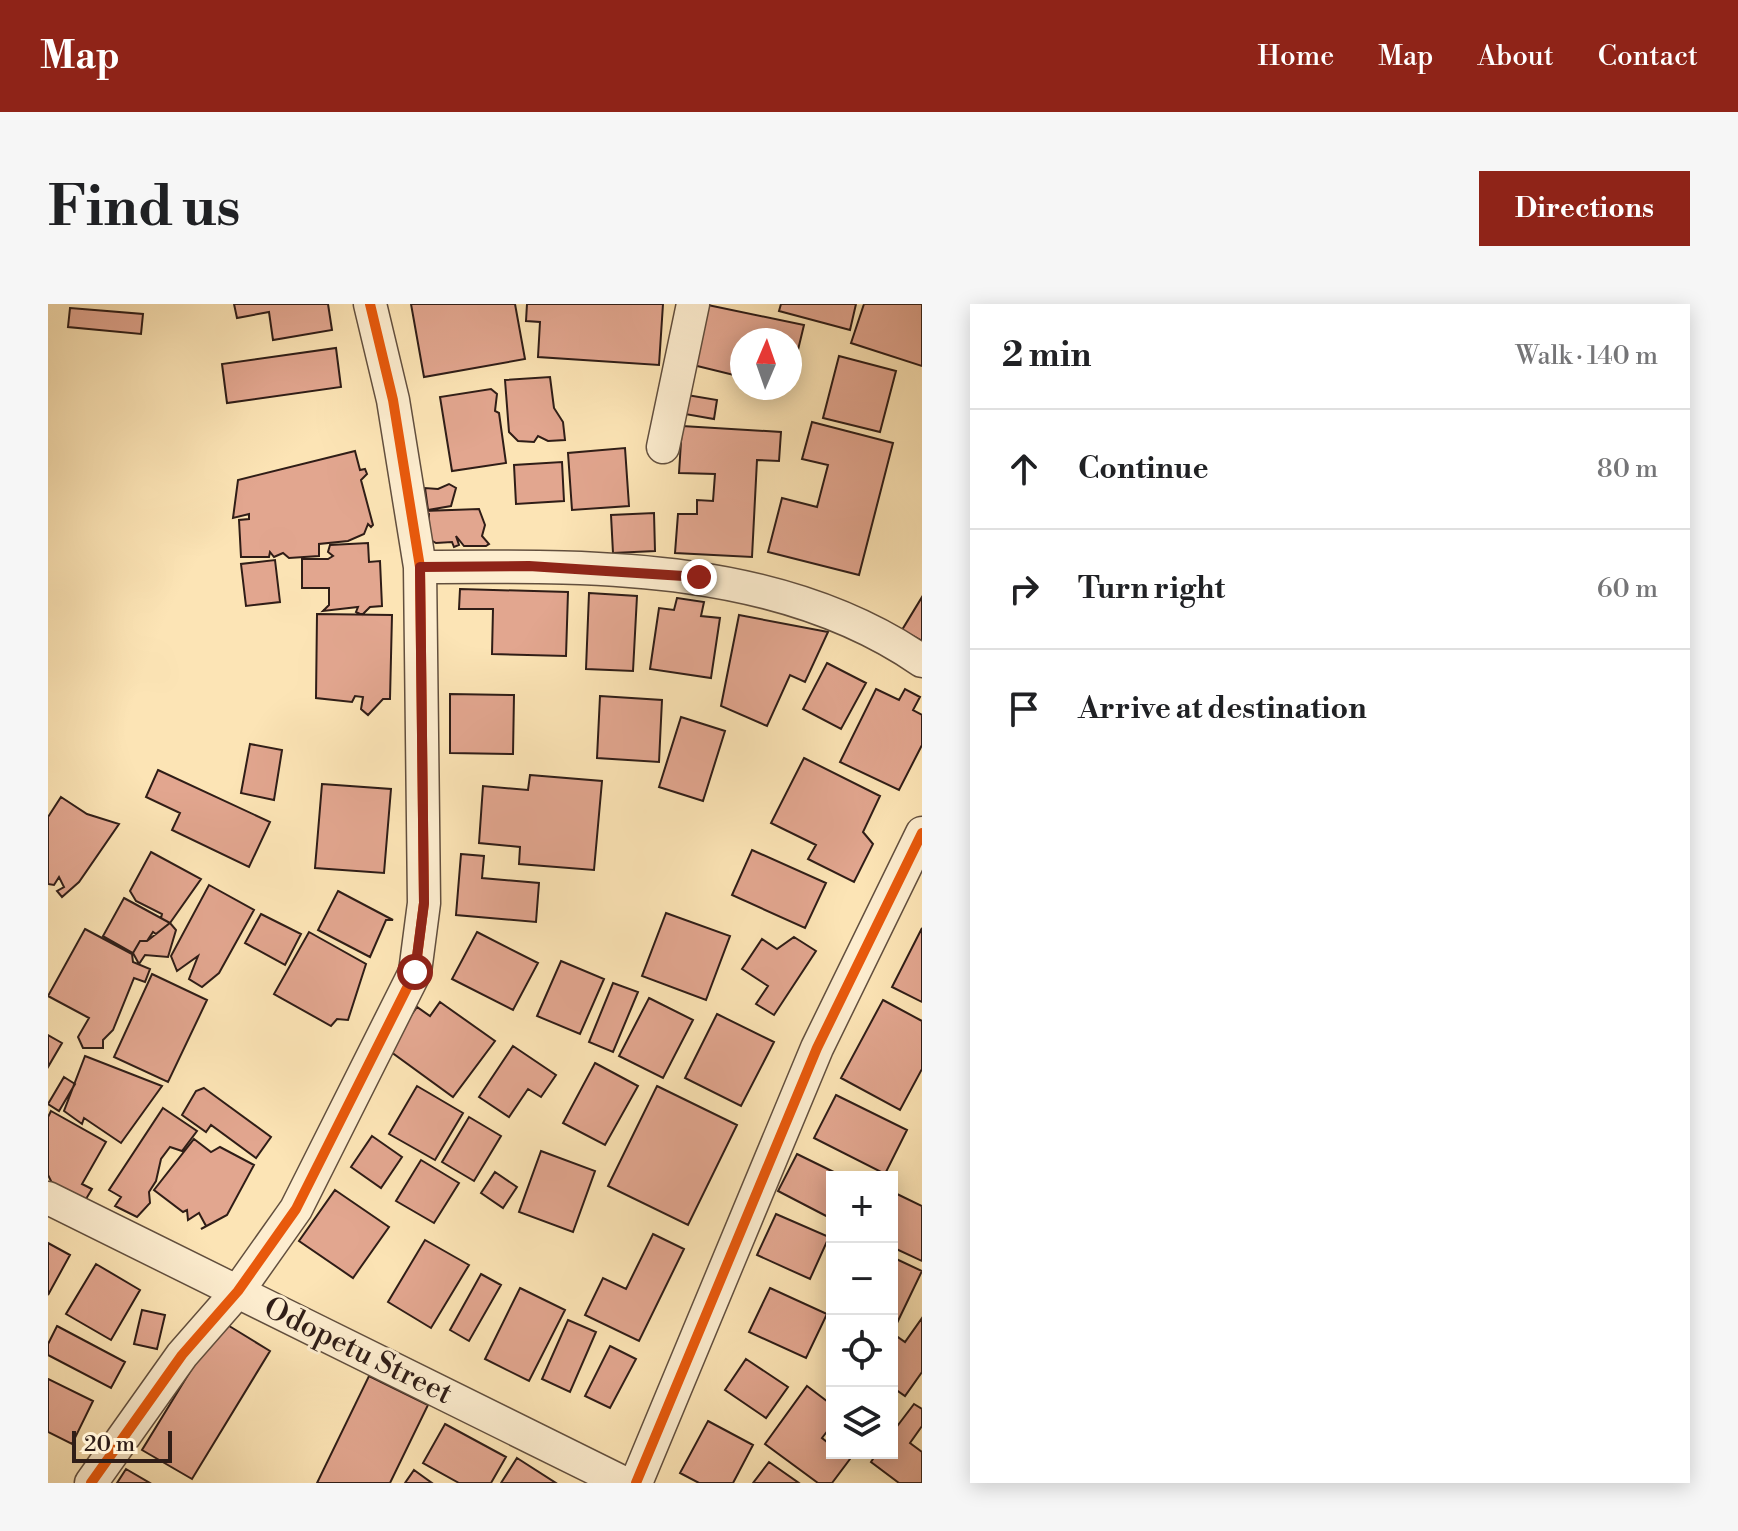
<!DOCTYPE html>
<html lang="en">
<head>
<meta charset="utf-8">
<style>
	:root { --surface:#fff; --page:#f6f6f6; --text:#202124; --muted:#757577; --line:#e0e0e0; --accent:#8f2418 }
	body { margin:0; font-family:"Libre Bodoni",serif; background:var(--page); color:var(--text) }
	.controls { position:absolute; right:24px; bottom:24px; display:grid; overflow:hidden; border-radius:0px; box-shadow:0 4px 20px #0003 }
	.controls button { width:72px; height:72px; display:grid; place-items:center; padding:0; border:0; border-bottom:2px solid var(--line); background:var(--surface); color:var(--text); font:40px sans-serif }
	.compass { position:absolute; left:682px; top:24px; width:72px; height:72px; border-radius:50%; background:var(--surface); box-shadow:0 4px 20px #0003; rotate:2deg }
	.scale { position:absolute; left:24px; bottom:20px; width:100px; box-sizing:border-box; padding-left:8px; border:4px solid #2f1d17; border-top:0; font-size:22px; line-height:28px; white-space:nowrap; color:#2f1d17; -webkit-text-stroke:6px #fdedcf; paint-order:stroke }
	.stop { position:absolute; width:24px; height:24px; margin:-18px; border:6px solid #8f2418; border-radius:50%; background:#fff }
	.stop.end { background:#8f2418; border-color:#fff; box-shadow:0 2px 8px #0008 }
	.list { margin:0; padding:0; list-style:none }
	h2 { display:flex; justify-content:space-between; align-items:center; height:104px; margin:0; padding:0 32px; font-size:34px }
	h2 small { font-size:26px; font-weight:400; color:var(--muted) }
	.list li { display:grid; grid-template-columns:52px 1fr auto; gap:24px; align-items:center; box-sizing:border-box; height:120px; padding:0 32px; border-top:2px solid var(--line) }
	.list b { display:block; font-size:30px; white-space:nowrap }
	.list em { font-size:26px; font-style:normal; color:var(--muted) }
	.icon { flex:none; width:44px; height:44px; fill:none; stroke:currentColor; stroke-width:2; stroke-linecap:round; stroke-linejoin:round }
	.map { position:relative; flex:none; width:874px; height:1179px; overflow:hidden; border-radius:0px }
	header { display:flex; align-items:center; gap:48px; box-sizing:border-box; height:112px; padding:0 40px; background:var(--accent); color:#fff }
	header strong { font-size:38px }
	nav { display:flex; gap:44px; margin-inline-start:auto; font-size:28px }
	.intro { display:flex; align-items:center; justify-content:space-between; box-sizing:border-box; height:192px; padding:0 48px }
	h1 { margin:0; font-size:56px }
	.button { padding:20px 36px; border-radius:0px; background:var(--accent); color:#fff; font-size:28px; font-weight:700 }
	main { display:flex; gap:48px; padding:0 48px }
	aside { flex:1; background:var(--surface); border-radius:0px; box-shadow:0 4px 20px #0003 }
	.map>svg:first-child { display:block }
	.building { fill:#e2a68f; stroke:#2f1d17; stroke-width:2 }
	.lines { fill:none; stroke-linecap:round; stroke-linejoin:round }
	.minor-casing { stroke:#624f3e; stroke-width:35 }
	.minor { stroke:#fdedcf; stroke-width:32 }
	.cycleway-casing { stroke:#fdedcf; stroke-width:15 }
	.cycleway { stroke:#e8590c; stroke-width:10 }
	.route { stroke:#8f2418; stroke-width:10 }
	.labels { text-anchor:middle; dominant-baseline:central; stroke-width:6; stroke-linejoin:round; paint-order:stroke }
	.street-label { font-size:30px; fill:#2f1d17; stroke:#fdedcf }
</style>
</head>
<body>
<header>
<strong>Map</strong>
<nav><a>Home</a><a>Map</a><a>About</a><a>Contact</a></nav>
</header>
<div class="intro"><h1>Find us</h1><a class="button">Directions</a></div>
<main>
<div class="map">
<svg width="874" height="1179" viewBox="0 0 874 1179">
	<rect width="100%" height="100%" fill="#fce4b5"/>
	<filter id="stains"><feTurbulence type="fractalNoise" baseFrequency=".0025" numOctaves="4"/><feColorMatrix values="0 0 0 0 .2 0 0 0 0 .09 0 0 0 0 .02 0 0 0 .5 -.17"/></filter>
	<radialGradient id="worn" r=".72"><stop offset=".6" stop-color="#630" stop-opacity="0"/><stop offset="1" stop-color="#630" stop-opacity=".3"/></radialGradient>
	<path class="building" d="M 186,0 L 280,0 L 284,26 L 225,36 L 221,8 L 189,14 Z
		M 363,0 L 467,0 L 477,55 L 376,73 Z
		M 479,0 L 615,0 L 611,61 L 490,53 L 492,18 L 478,17 Z
		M 655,0 L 756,21 L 742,79 L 742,36 L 694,36 L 694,73 L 641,60 Z
		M 733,0 L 808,0 L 802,26 L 731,7 Z
		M 816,0 L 874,0 L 874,62 L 803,39 Z
		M 22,4 L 95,10 L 93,30 L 20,23 Z
		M 288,44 L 293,83 L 179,99 L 174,60 Z
		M 791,52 L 848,67 L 832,128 L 775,114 Z
		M 502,73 L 506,104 L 515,118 L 517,136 L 500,137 L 490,132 L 486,138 L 470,137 L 461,128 L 457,76 Z
		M 443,85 L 449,90 L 447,107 L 451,109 L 458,159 L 404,167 L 392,93 Z
		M 639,91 L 669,96 L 666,115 L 637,110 Z
		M 764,118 L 845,139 L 811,271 L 720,248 L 734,194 L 769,203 L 780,161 L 754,155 Z
		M 634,122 L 733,128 L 731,157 L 709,156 L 704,253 L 627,249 L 630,210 L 649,210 L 649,196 L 665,197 L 667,170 L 631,169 Z
		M 577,144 L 581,202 L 524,206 L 520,149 Z
		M 307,147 L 312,166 L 317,165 L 319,170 L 313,176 L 325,221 L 323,223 L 320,220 L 316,230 L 300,237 L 271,240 L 271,252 L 241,254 L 235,249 L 226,253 L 222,248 L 221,253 L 193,253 L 191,216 L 201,215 L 201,210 L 185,214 L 190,176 Z
		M 514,158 L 516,197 L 468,200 L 466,161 Z
		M 401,180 L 408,184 L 403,202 L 380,206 L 377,184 L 390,185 Z
		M 431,205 L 437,221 L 434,232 L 441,240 L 438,242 L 416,242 L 408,232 L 411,241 L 406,243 L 404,238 L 388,239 L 379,234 L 381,210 L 376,207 Z
		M 606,209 L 607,247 L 565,249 L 563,211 Z
		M 320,239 L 321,258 L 332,257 L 334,302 L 322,303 L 314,311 L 308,308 L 310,303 L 275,307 L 281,301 L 281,284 L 254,284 L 254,255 L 280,255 L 285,252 L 280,248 L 282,241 Z
		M 227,256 L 232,298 L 198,302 L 193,260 Z
		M 412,285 L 520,288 L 518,352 L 444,350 L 445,305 L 411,305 Z
		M 541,289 L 589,292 L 585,367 L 538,365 Z
		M 874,293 L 874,337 L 854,326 Z
		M 629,294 L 656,298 L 653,312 L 672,314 L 663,374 L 602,365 L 611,304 L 626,306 Z
		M 269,310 L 344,311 L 342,395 L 335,395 L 320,411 L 313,405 L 315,393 L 307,392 L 304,398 L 268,394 Z
		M 691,311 L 780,328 L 757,378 L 742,371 L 719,422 L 673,402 Z
		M 779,359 L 818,379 L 793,425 L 755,405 Z
		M 828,385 L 851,396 L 857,385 L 872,393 L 865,406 L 874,411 L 874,441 L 851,486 L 792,458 Z
		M 402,390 L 466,391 L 465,450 L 402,449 Z
		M 552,392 L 614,396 L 611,458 L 549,454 Z
		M 633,413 L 677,427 L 655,497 L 611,483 Z
		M 202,440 L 234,446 L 226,496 L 193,489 Z
		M 756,454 L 832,492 L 815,528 L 825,540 L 806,578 L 760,555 L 768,541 L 723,519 Z
		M 110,466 L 222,518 L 201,563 L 124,526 L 132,509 L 98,493 Z
		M 482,471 L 554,477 L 546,566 L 471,560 L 472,543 L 431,539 L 435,482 L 480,486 Z
		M 274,480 L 343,485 L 336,569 L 267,564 Z
		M 13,493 L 39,510 L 71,520 L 31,578 L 14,593 L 9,587 L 16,583 L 11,573 L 6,581 L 0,580 L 0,513 Z
		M 704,546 L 778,579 L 757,624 L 684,591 Z
		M 103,548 L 153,575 L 122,619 L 113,614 L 114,610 L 88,597 L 82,587 Z
		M 413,550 L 436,552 L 434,574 L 491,579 L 488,618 L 408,611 Z
		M 161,581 L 206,606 L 171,669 L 154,683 L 141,675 L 150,652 L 129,667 L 123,652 Z
		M 290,587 L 345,616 L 338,616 L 322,653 L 270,626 Z
		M 76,594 L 122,619 L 108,630 L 105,628 L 99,637 L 92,637 L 85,649 L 55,632 Z
		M 618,609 L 682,632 L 658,696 L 594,672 Z
		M 213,610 L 253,630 L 237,661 L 197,639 Z
		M 122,619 L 128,626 L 120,653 L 97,651 L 91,660 L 85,649 L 92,637 L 99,637 Z
		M 874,624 L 874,698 L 844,683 Z
		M 37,625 L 84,650 L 85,658 L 102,665 L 97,678 L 86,674 L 65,726 L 55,736 L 55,744 L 35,744 L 30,733 L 41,714 L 0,692 Z
		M 261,628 L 318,660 L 300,716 L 289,715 L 283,722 L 226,690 Z
		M 429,628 L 490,659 L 465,706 L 404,675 Z
		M 746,633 L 768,647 L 726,711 L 708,700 L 720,682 L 694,665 L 714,635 L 729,645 Z
		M 513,657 L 556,675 L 532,730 L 489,712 Z
		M 104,670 L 159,696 L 120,778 L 66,753 Z
		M 565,679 L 590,688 L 565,748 L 541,738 Z
		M 601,694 L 645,716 L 615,774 L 571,752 Z
		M 835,696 L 874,717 L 874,765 L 852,806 L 793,774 Z
		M 392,698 L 447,737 L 405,793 L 339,745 L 369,703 L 382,712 Z
		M 669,710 L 726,738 L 693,802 L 637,774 Z
		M 0,731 L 14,739 L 0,763 Z
		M 465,742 L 508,771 L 493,793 L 480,785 L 461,813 L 431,793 Z
		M 37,752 L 114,782 L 73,839 L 36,814 L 34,820 L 16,807 Z
		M 547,759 L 590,782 L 557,841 L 515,819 Z
		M 16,773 L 27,780 L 11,807 L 0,800 Z
		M 369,782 L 415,809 L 387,856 L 341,830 Z
		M 609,782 L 689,821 L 640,921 L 560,882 Z
		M 156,784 L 223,833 L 208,854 L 163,821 L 158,828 L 134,811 L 148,787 Z
		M 788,791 L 859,826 L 837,870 L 766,834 Z
		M 115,804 L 149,827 L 134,847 L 122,843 L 113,855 L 108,877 L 101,888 L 102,899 L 89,913 L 67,902 L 73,893 L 61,886 Z
		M 3,807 L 58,838 L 34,880 L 44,885 L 38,895 L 4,879 L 0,871 L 0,813 Z
		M 421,813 L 453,832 L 426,877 L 394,858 Z
		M 324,832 L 354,853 L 333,884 L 303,863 Z
		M 146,835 L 163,848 L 172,843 L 206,861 L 179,911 L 153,925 L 158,922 L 151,909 L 140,916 L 139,906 L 135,908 L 106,886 Z
		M 493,847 L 547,867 L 525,928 L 471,908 Z
		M 749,850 L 796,873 L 784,873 L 784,915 L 730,887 Z
		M 373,856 L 411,879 L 386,919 L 348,897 Z
		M 447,868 L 469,883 L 455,904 L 433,889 Z
		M 287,886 L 341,923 L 305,974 L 251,937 Z
		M 849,890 L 874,902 L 874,957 L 844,943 L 844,901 Z
		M 728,910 L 781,933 L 762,975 L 709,951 Z
		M 605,930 L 636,945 L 591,1037 L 537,1011 L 555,974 L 578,985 Z
		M 377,936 L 421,961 L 383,1024 L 340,998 Z
		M 0,939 L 22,951 L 0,991 Z
		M 844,953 L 874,967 L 849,1019 L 844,1016 Z
		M 48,960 L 92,986 L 63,1036 L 18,1010 Z
		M 433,970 L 453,981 L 421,1037 L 402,1026 Z
		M 472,984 L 517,1006 L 481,1077 L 437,1055 Z
		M 722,984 L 779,1010 L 758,1054 L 701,1028 Z
		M 94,1006 L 117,1011 L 109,1045 L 86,1040 Z
		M 874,1014 L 874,1068 L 857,1092 L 844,1083 L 844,1029 L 857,1038 Z
		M 520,1016 L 548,1028 L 522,1088 L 494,1075 Z
		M 173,1017 L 222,1047 L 144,1175 L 94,1146 Z
		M 9,1022 L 77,1058 L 63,1084 L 0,1051 L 0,1040 Z
		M 562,1042 L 588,1055 L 562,1104 L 537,1092 Z
		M 698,1055 L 740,1083 L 718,1114 L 677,1086 Z
		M 321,1072 L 380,1101 L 342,1179 L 269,1179 Z
		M 0,1075 L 45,1097 L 24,1140 L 0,1128 Z
		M 759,1082 L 784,1101 L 784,1121 L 774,1134 L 784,1142 L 784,1149 L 794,1149 L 802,1155 L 784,1179 L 770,1179 L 717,1140 Z
		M 866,1100 L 874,1105 L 874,1122 L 862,1139 L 874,1148 L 874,1179 L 851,1179 L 823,1158 L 829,1149 L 844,1149 L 844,1129 Z
		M 660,1117 L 705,1141 L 685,1179 L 651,1179 L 632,1169 Z
		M 397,1120 L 458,1153 L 443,1179 L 411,1179 L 375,1159 Z
		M 469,1154 L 508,1179 L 453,1179 Z
		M 721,1158 L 751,1179 L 705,1179 Z
		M 78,1165 L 102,1179 L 69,1179 Z
		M 366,1166 L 384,1179 L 357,1179 Z"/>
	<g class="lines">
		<defs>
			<path id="minor" d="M 615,143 L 645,0
				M 372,263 C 541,262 729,257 874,357
				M 0,894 L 576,1179
				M 43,1179 L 134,1051 L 190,987 L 248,905 L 367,668 L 376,599 L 372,263 L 345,96 L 322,0
				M 588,1179 L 769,744 L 874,529"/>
		</defs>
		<use href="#minor" class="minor-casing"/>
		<use href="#minor" class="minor"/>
		<defs>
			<path id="cycleway" d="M 43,1179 L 134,1051 L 190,987 L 248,905 L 367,668 L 376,599 L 372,263 L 345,96 L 322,0
				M 588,1179 L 769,744 L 874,529"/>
		</defs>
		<use href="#cycleway" class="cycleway-casing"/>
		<use href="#cycleway" class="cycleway"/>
	</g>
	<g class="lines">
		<path class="route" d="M 367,668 L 376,599 L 372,263 L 481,262 L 651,273"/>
	</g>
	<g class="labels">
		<g class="street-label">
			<text transform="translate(310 1047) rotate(26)">Odopetu Street</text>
		</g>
	</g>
	<rect width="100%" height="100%" filter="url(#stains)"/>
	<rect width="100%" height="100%" fill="url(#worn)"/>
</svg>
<div class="controls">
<button>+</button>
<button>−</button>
<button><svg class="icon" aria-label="locate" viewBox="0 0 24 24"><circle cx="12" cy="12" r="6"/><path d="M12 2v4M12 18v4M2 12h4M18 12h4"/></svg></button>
<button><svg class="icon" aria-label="layers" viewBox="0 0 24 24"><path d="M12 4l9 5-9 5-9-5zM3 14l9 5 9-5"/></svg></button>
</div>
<svg class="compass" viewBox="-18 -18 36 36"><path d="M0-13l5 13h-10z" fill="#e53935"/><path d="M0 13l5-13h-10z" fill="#757577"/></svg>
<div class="scale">20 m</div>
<div class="stop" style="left:367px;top:668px"></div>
<div class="stop end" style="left:651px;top:273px"></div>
</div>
<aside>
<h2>2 min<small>Walk · 140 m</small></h2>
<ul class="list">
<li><svg class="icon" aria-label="ahead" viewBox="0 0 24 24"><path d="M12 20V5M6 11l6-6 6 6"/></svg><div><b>Continue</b></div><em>80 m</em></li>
<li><svg class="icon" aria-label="right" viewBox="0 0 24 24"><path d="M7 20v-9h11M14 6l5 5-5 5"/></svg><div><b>Turn right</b></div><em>60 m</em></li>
<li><svg class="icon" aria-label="arrive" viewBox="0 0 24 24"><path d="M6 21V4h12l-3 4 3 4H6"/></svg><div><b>Arrive at destination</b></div></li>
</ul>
</aside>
</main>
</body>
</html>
